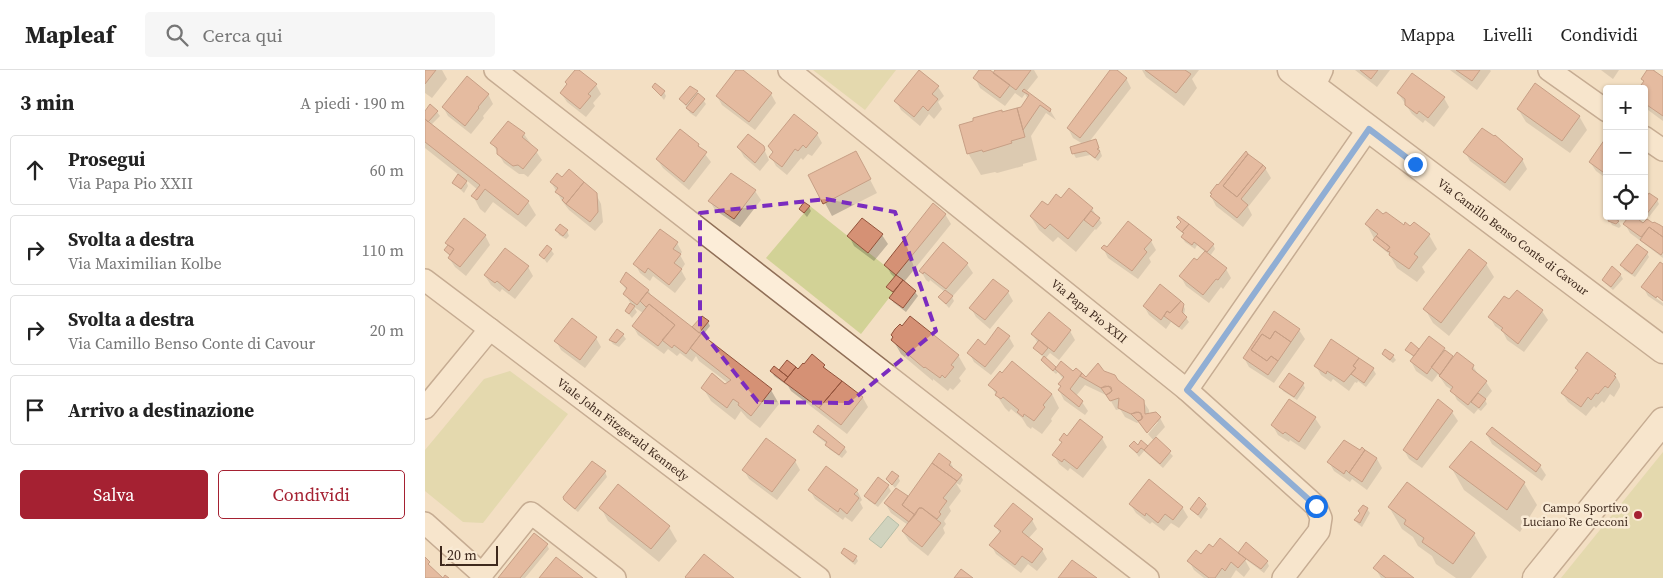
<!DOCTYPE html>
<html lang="it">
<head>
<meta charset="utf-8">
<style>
	:root { --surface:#fff; --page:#f6f6f6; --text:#222; --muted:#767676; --line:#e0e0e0; --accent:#a52132 }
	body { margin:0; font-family:"Source Serif 4",serif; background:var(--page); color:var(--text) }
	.controls { position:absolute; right:15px; top:15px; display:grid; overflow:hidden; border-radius:5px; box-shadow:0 1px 4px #0004 }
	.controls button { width:45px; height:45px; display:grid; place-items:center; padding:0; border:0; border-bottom:1px solid var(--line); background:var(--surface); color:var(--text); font:25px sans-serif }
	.scale { position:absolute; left:15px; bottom:12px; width:58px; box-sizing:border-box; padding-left:5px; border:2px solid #3e291d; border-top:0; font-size:14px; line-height:18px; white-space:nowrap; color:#3e291d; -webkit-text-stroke:4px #f9ead4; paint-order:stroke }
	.stop { position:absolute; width:15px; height:15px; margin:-11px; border:4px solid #1a73e8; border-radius:50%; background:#fff }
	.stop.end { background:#1a73e8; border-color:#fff; box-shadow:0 1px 5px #0008 }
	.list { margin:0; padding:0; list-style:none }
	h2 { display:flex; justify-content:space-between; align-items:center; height:65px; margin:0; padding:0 20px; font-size:21px }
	h2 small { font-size:16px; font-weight:400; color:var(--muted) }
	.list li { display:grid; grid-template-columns:32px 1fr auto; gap:15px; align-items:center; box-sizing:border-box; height:70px; margin:0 10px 10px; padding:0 10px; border:1px solid var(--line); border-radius:5px }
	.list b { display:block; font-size:19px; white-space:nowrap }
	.list p { margin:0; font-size:16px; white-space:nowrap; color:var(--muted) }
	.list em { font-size:16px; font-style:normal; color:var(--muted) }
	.actions { display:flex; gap:10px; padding:15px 20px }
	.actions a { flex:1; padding:11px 0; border:1px solid var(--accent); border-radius:5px; text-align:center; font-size:18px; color:var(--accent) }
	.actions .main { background:var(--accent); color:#fff }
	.icon { flex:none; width:28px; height:28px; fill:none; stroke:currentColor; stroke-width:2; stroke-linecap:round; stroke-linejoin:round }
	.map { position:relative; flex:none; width:1238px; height:508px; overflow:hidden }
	header { display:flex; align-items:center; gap:30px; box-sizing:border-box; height:70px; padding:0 25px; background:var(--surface); border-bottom:1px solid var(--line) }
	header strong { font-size:24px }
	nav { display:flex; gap:28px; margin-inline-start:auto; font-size:18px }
	.search { width:350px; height:45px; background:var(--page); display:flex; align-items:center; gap:12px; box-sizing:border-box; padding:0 18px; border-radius:5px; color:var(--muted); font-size:19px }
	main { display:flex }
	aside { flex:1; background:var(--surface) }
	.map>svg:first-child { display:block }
	.green { fill:#d2d296 }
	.water { fill:#a6c5b8; stroke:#6b9585 }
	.shadow { fill:#0003 }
	.building { fill:#d59175; stroke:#92523b }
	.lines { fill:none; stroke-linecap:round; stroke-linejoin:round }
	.minor-casing { stroke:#906f57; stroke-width:24 }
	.tertiary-casing { stroke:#906f57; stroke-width:29 }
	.minor { stroke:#fcedd8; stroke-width:21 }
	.tertiary { stroke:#fcedd8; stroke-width:26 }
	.route { stroke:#1a73e8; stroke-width:6 }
	.marked { fill:none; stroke:#7b2cbf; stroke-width:4; stroke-dasharray:10 6; stroke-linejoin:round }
	.poi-dot { fill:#a52132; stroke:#f9ead4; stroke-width:2 }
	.labels { text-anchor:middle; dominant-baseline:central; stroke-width:5; stroke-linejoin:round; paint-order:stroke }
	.street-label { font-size:12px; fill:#3e291d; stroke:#f9ead4 }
	.poi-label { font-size:12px; fill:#3e291d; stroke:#f9ead4; text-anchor:end }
</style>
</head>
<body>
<header>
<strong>Mapleaf</strong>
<div class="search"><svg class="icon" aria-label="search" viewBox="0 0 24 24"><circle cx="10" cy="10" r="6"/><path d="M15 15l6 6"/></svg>Cerca qui</div>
<nav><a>Mappa</a><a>Livelli</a><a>Condividi</a></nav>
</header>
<main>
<aside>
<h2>3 min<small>A piedi · 190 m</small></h2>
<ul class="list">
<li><svg class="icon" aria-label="ahead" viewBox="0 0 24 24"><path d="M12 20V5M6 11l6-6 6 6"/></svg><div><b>Prosegui</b><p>Via Papa Pio XXII</p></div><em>60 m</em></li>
<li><svg class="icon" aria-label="right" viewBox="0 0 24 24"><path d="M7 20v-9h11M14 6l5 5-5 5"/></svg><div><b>Svolta a destra</b><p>Via Maximilian Kolbe</p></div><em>110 m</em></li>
<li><svg class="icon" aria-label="right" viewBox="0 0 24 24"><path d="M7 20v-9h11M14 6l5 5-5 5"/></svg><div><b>Svolta a destra</b><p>Via Camillo Benso Conte di Cavour</p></div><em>20 m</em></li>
<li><svg class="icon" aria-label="arrive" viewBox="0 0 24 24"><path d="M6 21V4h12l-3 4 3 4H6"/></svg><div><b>Arrivo a destinazione</b></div></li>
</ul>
<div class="actions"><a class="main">Salva</a><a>Condividi</a></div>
</aside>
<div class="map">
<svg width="1238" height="508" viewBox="0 0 1238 508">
	<rect width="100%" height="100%" fill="#f3dfc3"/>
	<path class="green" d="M 388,0 L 471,0 L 440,40 Z
		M 385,136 L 478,210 L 436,264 L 341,188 Z
		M 85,301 L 143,344 L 58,453 L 38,452 L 0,421 L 0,380 L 59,309 Z
		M 1238,382 L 1238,508 L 1136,508 Z"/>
	<path class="water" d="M 463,446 L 474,455 L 456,478 L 444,469 Z"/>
	<path class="shadow" d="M 0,0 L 17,0 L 22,9 L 7,28 L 0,23 Z
		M 152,0 L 171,15 L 176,24 L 168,33 L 170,36 L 161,47 L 142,32 L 136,23 Z
		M 313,0 L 316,0 L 346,24 L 351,33 L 330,60 L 297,35 L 292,26 Z
		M 556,0 L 563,0 L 568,5 L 572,0 L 609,0 L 613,7 L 601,22 L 625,40 L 631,50 L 621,43 L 606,66 L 612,90 L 598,94 L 598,96 L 572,103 L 570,102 L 556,105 L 543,83 L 577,43 L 597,38 L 603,29 L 600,24 L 597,28 L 590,23 L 580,36 L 555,18 L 550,8 Z
		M 687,0 L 690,0 L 701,8 L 706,18 L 664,72 L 671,70 L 677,86 L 673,91 L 665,85 L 651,88 L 648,83 L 658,74 L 648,68 L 643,58 Z
		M 717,0 L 774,0 L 767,9 L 772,18 L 759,36 L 721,7 Z
		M 930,0 L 965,0 L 952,17 Z
		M 1025,0 L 1065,0 L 1066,1 L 1052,20 Z
		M 1176,0 L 1194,0 L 1188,9 Z
		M 1221,0 L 1230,0 L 1230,3 L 1238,9 L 1238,51 L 1219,37 L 1219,13 L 1217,9 L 1223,1 Z
		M 494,1 L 513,17 L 519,26 L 513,32 L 517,39 L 509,49 L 504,44 L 495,56 L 476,40 L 471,31 Z
		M 229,18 L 239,22 L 241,26 L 239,30 Z
		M 272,22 L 281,34 L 271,47 L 265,43 L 256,29 Z
		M 973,23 L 1019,28 L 1024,37 L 1009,57 L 1000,50 L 998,53 L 987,44 Z
		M 63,24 L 68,34 L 58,46 L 59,48 L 46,64 L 23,46 L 18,37 Z
		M 1093,39 L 1154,46 L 1162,60 L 1145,83 L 1101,52 Z
		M 12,42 L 15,46 L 6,55 L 103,132 L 111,145 L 101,157 L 68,132 L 60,143 L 55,139 L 48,126 L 53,120 L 40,109 L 43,116 L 39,123 L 29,113 L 34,105 L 0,78 L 0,43 Z
		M 255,61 L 273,75 L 286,92 L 264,120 L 238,98 L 232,89 Z
		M 99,64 L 117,90 L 103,107 L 99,104 L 94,104 L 79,93 L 67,73 Z
		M 392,64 L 397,73 L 387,86 L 383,84 L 378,90 L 376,88 L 362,105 L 351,96 L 346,87 Z
		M 1182,72 L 1182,109 L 1171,101 L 1165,92 Z
		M 338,77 L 344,90 L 335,101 L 319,87 L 314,78 Z
		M 1040,82 L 1097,89 L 1102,99 L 1085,121 L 1045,91 Z
		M 438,96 L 452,123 L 407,146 L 400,133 Z
		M 840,98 L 846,108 L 823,137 L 827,145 L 818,157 L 791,136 L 786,126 Z
		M 317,111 L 330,121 L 336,130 L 315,157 L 290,140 L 285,131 Z
		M 126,112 L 171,124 L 176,134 L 178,152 L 170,161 L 144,140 L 137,131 Z
		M 636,130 L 667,139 L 677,153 L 671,160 L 670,159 L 651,182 L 633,167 L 628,172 L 614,160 L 606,147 Z
		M 1232,130 L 1234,134 L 1224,147 L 1219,140 Z
		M 384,137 L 386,141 L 382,147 L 375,139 Z
		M 520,144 L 526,154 L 479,212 L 490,222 L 493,226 L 481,242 L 468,232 L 466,228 L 469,224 L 463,217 L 470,208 L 466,204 L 461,195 Z
		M 752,147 L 788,174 L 790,179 L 785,186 L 801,199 L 806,208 L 798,219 L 796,217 L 784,233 L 761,216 L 756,207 L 773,192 L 780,182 L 772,175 L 770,179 L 760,172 L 757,167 L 759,165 L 753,157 L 756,153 Z
		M 1187,147 L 1193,151 L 1196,156 L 1194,158 L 1187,155 L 1185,151 Z
		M 989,154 L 1004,165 L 1012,179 L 997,197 L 1000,202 L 992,212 L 972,198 L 964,184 L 952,174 L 942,155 L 985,158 Z
		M 1200,154 L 1228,154 L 1238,159 L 1238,188 L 1205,163 Z
		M 132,160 L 142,161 L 144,166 L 141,169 L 134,165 Z
		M 60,165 L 65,175 L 41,206 L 30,197 L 24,188 L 25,186 L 20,180 L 23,175 L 22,173 Z
		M 457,165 L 463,174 L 449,191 L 429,176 L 424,166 Z
		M 726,171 L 731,180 L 724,188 L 726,192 L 713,209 L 683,188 L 678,178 Z
		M 252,173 L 257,182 L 255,185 L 260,194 L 256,200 L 261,209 L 250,223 L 228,206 L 225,211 L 215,203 L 210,194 Z
		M 519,174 L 542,194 L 548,203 L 527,227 L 529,231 L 524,238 L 515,228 L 520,222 L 505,210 L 504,212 L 501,210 L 496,201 Z
		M 126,180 L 129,184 L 122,193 L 116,185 Z
		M 1222,183 L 1224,187 L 1210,207 L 1199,200 L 1197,195 Z
		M 1061,194 L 1069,207 L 1024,266 L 1008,253 L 1000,239 Z
		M 1235,194 L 1238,196 L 1238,230 L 1224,220 L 1224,223 L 1238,233 L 1238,236 L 1223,226 L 1218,217 Z
		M 103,197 L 108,206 L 90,229 L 77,219 L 75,222 L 66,215 L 60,206 Z
		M 202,204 L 224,221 L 227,228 L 271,262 L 283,252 L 285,256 L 277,266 L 346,320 L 354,334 L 335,358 L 322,348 L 316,341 L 310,350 L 286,331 L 278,318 L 300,315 L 303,313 L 274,291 L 271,286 L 267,292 L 255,283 L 252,286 L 243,279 L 239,284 L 213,265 L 208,256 L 218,243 L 209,237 L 212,242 L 207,248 L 201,241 L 206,234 L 200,224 L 202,221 L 196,212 Z
		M 1195,204 L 1198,209 L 1188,220 L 1181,214 L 1178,210 Z
		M 583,222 L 588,231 L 565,259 L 551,247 L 546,238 Z
		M 1092,222 L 1117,241 L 1123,250 L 1099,282 L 1082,270 L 1078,262 L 1070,256 L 1065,247 L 1084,231 Z
		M 758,235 L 760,239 L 759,245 L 764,252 L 757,260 L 746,252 L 741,259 L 724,245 L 719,236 Z
		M 624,244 L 645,261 L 650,270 L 634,290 L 625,283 L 620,289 L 631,299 L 648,303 L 651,300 L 662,309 L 679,302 L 718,331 L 724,340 L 724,345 L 735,348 L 740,357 L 730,368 L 748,386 L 738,398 L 719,381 L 714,387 L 706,376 L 723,378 L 729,371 L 723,364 L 733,352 L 730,352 L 721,362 L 714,352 L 712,353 L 700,347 L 695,339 L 691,340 L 683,326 L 660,315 L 651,326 L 657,332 L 663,341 L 660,345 L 639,330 L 634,320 L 637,317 L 635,314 L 638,309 L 633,302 L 631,304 L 620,294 L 617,290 L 619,288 L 609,278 L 613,273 L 607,264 Z
		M 874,260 L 880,269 L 849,313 L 824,297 L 819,288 Z
		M 198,265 L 201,269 L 194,277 L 188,274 L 185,270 Z
		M 584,267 L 589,276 L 566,305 L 549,292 L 544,283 Z
		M 171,268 L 176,277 L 160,298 L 136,280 L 131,271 Z
		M 468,270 L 533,285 L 541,299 L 534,308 L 536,311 L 528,320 L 525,318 L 523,321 L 508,309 L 508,311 L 476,284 Z
		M 907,271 L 948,299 L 951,304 L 941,317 L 933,311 L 932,313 L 930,312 L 924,321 L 908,309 L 906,312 L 896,305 L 891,296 Z
		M 986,274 L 995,280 L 1019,279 L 1028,288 L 1048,296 L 1054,306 L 1061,312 L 1067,321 L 1060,330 L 1062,334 L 1056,341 L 1053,339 L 1049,344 L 1032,330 L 1027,320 L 1021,316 L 1013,304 L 1007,312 L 991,301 L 986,291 L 989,288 L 982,280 Z
		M 959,284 L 968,286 L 971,290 L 968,293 L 961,288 Z
		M 362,292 L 373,300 L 399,296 L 402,301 L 438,328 L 443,337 L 422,364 L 366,321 L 363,316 L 349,306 L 347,301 L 354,302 Z
		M 1152,298 L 1190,305 L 1195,314 L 1195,317 L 1189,327 L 1185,324 L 1179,333 L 1177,331 L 1171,338 L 1169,336 L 1161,346 L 1143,332 L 1137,323 L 1154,302 Z
		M 878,314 L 880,318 L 872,330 L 858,321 L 856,317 Z
		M 565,315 L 627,324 L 634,338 L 626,349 L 627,351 L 617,364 L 607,357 L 606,359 L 602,356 L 597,348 L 586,339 L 584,342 L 580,338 Z
		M 864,330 L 890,348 L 896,357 L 880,380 L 865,370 L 864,372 L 853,365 L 848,356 Z
		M 1013,331 L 1027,342 L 1033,351 L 997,398 L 984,389 L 979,380 Z
		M 1067,359 L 1115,396 L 1121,405 L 1117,411 L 1067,374 L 1062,365 Z
		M 390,362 L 419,377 L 422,382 L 417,388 L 404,379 L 402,374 L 392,366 Z
		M 642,368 L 677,368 L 682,377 L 658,408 L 645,398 L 643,401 L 634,394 L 629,385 L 638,374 L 636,370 Z
		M 937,379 L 952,389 L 957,398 L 942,420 L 927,409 L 925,412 L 909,401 L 904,392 L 935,382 Z
		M 370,391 L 375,400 L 352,430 L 324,409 L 319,400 Z
		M 525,392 L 528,397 L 526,398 L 536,406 L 538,410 L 535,415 L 531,413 L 536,421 L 524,437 L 526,441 L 519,451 L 521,454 L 518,458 L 520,463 L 503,486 L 484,471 L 478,462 L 483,455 L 466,443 L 460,433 L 471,419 L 483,428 Z
		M 1026,397 L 1099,413 L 1112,435 L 1095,462 L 1039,420 Z
		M 180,402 L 182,407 L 153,442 L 143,434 L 140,429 Z
		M 473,407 L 475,411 L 470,418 L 462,409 Z
		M 463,416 L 466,421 L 453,437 L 443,430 L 441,426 Z
		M 385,420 L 432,420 L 437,430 L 435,432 L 438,438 L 427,452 L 420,447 L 418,450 L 390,429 Z
		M 705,434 L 757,437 L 763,447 L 754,458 L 746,453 L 739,461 L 727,452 L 725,454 L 711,443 Z
		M 780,435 L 783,439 L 776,449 L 766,439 Z
		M 964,437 L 1049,464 L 1062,487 L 1046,508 L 1031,508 L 1011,494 L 1007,486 L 993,476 L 988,467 L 977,459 Z
		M 176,438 L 244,457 L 252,471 L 234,492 L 183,451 Z
		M 942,439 L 945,443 L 937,457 L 933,454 L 930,450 Z
		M 607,450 L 612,459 L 603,469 L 617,480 L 622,489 L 612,501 L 603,494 L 596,503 L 571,484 L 566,475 L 575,464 L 571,456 Z
		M 122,475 L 124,479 L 100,508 L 74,508 Z
		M 417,483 L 431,487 L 433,491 L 430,495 L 420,487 Z
		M 814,483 L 842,492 L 844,496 L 839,503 L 819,488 L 825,499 L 819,507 L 811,500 L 806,508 L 779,508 L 769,500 L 764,491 L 776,486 L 817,488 Z
		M 950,498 L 987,508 L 956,508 Z"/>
	<path class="building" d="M 0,0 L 11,0 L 0,14 Z
		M 150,0 L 154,0 L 172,14 L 163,24 L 166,26 L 155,39 L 135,23 L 142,14 L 140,12 Z
		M 311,0 L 318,0 L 347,23 L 324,52 L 291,26 Z
		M 494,0 L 514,16 L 507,24 L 513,29 L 503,41 L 498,36 L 489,47 L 469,31 Z
		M 554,0 L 565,0 L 585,15 L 575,28 L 548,8 Z
		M 570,0 L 606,0 L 591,20 L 568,3 Z
		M 685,0 L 692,0 L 702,8 L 655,68 L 642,58 Z
		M 720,0 L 760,0 L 766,4 L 751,23 Z
		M 935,0 L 953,0 L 946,9 Z
		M 1031,0 L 1055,0 L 1047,11 Z
		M 1222,0 L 1228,0 L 1238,7 L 1238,46 L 1219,33 L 1219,19 L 1213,19 L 1219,11 L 1216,9 Z
		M 987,3 L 1020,27 L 1003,48 L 994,41 L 992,44 L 980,35 L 980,29 L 972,23 Z
		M 42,6 L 64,24 L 53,37 L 54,38 L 40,56 L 17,37 Z
		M 230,13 L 240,21 L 236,26 L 227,17 Z
		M 1110,13 L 1155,46 L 1137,71 L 1092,39 Z
		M 265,16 L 273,21 L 261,35 L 254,29 Z
		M 599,19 L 626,39 L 625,42 L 615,35 L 598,60 L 592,38 L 596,37 L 604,25 L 597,21 Z
		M 273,23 L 280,29 L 268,43 L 261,38 Z
		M 5,34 L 13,41 L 3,52 L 0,49 L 0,41 Z
		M 592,38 L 600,67 L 586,71 L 587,73 L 558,82 L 557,80 L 542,84 L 534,55 L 548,51 L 548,48 L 577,40 L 577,42 Z
		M 369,44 L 393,63 L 381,78 L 378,75 L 373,81 L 370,79 L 357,97 L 344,87 L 348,82 L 343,76 Z
		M 0,49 L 104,131 L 93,145 L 60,119 L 52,130 L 46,126 L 55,115 L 0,72 Z
		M 83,51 L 100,63 L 97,67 L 113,80 L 98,99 L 93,95 L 88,96 L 72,84 L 72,78 L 65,73 Z
		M 1057,58 L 1069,66 L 1070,65 L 1098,89 L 1080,113 L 1038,82 Z
		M 255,59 L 274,74 L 273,76 L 282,82 L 259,112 L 231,89 Z
		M 323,64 L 339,76 L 340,80 L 330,93 L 312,77 Z
		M 671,69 L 674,78 L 672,79 L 675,81 L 670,88 L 661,81 L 647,84 L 645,77 Z
		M 1180,69 L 1182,70 L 1182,105 L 1164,92 Z
		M 431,81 L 446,109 L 398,134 L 383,105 Z
		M 821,81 L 823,84 L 798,116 L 812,127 L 838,95 L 841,98 L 816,129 L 823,135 L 812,148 L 785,126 L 787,124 L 785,123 L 792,114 L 793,115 Z
		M 823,84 L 838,95 L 812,127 L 798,116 Z
		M 144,99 L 159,112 L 141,134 L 137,130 L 139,128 L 130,122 L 133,118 L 125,112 L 132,103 L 137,107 Z
		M 306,103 L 331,120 L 309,149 L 283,131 Z
		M 33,104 L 42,111 L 36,119 L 27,113 Z
		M 159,112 L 172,123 L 173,142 L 165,152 L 141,134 Z
		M 644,118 L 668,138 L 643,169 L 625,154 L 620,159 L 605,146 L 617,131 L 623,135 L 631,124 L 636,128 Z
		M 1224,123 L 1233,129 L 1221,145 L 1219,143 L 1219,130 Z
		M 379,132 L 385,136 L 379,143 L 374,139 Z
		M 508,133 L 521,144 L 471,205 L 459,195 Z
		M 952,139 L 958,144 L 961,142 L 979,155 L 980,152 L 985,156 L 989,152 L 1005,164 L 989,184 L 993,187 L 984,199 L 964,185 L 965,182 L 962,181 L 965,177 L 951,166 L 953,164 L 940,154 Z
		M 666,141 L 675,148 L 668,157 L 659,150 Z
		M 753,146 L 764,154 L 757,162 L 751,157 L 756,152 L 752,148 Z
		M 1185,146 L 1194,151 L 1191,154 L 1183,151 Z
		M 1202,146 L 1209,146 L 1218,153 L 1222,149 L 1228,153 L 1229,152 L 1235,155 L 1238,157 L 1238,167 L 1224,157 L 1216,167 L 1198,154 L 1202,149 L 1201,148 Z
		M 39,148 L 61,165 L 35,197 L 23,188 L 29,179 L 20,173 Z
		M 437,148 L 458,164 L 443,183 L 422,166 Z
		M 703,151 L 727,170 L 719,179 L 722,182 L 707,201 L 676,178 L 679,175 L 682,177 Z
		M 135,154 L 143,160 L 138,166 L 130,160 Z
		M 764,154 L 789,174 L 782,182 L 769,172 L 767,175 L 756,167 L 759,163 L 757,162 Z
		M 1224,157 L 1238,167 L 1238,182 L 1236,185 L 1215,170 Z
		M 235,159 L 253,172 L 248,179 L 256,184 L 249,193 L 257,199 L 244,215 L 223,198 L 220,203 L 208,194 Z
		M 951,166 L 965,177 L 962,181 L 948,170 Z
		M 518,172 L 543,193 L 521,219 L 499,202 L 498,204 L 494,201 Z
		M 1212,174 L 1223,182 L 1207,204 L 1195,195 Z
		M 23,175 L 29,179 L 25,185 L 19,180 Z
		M 122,175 L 127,179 L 119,189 L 114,185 Z
		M 80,178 L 104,196 L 84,221 L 72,211 L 70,213 L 59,205 Z
		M 1044,179 L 1062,193 L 1016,253 L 998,239 Z
		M 780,181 L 802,198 L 793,210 L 791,209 L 778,225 L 754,206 L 769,188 L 772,190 Z
		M 1235,192 L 1238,194 L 1238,231 L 1232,226 L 1231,228 L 1216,217 Z
		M 1187,196 L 1196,204 L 1186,217 L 1177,210 Z
		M 201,202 L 224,220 L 212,235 L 198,224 L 202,218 L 195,212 Z
		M 471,205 L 478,210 L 468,222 L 461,217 Z
		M 568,209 L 584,221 L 560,250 L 544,238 Z
		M 478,210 L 491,221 L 478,238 L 464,228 Z
		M 735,214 L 756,231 L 745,243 L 742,241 L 736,250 L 718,236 Z
		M 520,220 L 528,226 L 521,234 L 513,227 Z
		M 1092,220 L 1118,240 L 1093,274 L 1076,260 L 1078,258 L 1063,247 L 1079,226 L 1084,229 Z
		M 222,222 L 276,264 L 261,284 L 249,275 L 247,278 L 237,270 L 250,255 L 224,234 L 221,237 L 215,231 Z
		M 756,231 L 759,234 L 757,242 L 762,247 L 754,257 L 739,246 L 742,241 L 745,243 Z
		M 205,233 L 210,236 L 204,244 L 200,241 Z
		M 224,234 L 250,255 L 233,276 L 207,256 Z
		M 849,241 L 875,259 L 866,272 L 850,261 L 845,269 L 837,264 L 826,280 L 842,291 L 846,286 L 853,291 L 843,305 L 818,288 Z
		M 624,242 L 646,260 L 629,282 L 606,264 Z
		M 277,246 L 284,251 L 274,263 L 267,257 Z
		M 485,246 L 534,285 L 526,295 L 529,297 L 520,308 L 517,305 L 515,308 L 500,297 L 499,298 L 466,270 L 468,267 L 466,265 L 470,259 L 475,254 L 477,256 Z
		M 147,248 L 172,267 L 155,290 L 129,271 Z
		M 573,257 L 585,266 L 560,297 L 542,283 L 553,269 L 560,275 Z
		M 192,259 L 199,264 L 191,273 L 184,270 Z
		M 850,261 L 866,272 L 853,291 L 846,286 L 842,291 L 826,280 L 837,264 L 845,269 Z
		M 276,264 L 347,319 L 326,346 L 313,335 L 314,333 L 308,329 L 302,338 L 276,318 L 287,303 L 300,314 L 306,310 L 265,278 Z
		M 1004,266 L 1020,278 L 1002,304 L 985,291 Z
		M 906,269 L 934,288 L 928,296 L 931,298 L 919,312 L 902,301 L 901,304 L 889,296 Z
		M 614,270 L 623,278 L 617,285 L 608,278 Z
		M 986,272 L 994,279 L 989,286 L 980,280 Z
		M 960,279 L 969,285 L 965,290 L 957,284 Z
		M 1020,280 L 1028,286 L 1015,305 L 1006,297 Z
		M 1032,282 L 1049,295 L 1047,299 L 1062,311 L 1043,335 L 1025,321 L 1028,317 L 1014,306 Z
		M 1162,282 L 1191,304 L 1189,306 L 1191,307 L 1183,318 L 1180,316 L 1173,324 L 1171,323 L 1166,330 L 1163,327 L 1156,337 L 1136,323 L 1153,300 L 1150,298 Z
		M 387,284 L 400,295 L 398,297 L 417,311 L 394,338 L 359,312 L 371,297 L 373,299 L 378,293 L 379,294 Z
		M 619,286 L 631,297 L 628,301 L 616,290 Z
		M 934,288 L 949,298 L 939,313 L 926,304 L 931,298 L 928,296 Z
		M 362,290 L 371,297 L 363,307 L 354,300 Z
		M 587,291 L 627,324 L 618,335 L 620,337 L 609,351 L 599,344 L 598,347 L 592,342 L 594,340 L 578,327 L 576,329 L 570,325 L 572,322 L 563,315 L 575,301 L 577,303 Z
		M 636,291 L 648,301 L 651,298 L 657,303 L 645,319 L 658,331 L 654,337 L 633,320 L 636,316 L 633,314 L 639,307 L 630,299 Z
		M 673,293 L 679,301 L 690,305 L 693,310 L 719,330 L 720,344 L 731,342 L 736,347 L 722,363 L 713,351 L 717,349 L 716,343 L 711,342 L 706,344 L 693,338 L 694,328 L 685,331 L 681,325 L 687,321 L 684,316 L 676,318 L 655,306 L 657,303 L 661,307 Z
		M 349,296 L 363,307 L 359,312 L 345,301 Z
		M 864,303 L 879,313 L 869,327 L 854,317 Z
		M 417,311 L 438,327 L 416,355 L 394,338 Z
		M 680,316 L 686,317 L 687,321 L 685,323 L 681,325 L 676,318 Z
		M 1053,323 L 1061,329 L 1054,338 L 1046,332 Z
		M 864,329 L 891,347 L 874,372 L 860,362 L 858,364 L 846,355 Z
		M 1013,329 L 1028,341 L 992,390 L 978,380 Z
		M 714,342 L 718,347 L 716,350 L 713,351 L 706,344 Z
		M 655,349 L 678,367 L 652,399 L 639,389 L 637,392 L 627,385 L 637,372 L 634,370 L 639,363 L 642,366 Z
		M 393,355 L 420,377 L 414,385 L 400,375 L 402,372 L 388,362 Z
		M 1067,357 L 1116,395 L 1111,402 L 1061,364 Z
		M 731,367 L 746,381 L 735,394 L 719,380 Z
		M 341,368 L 371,390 L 347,422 L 317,400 Z
		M 716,370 L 723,376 L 719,380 L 716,378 L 712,383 L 704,376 L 709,371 L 713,375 Z
		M 919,370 L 935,380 L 937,377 L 940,380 L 924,403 L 921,400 L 919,404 L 902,392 Z
		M 1046,371 L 1100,412 L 1082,440 L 1024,397 Z
		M 940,380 L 952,388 L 937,412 L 924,403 Z
		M 514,383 L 526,392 L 524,395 L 537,405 L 532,411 L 507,393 Z
		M 167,391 L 181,401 L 150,439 L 139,430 L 138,427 Z
		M 507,393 L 532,411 L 518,428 L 522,431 L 514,442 L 516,444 L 512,449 L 497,438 L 494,438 L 490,445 L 477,435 Z
		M 401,396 L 433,420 L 429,424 L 434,428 L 422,444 L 415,438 L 413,442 L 383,420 Z
		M 467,401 L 474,406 L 467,415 L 461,409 Z
		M 453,407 L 464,415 L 450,434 L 439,426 Z
		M 724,409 L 758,437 L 748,450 L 740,444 L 733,453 L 721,443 L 720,446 L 704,434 Z
		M 982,412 L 1050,463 L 1028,494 L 997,472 L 999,468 L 979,454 L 981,450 L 963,437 Z
		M 193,414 L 245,456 L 226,479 L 174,438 Z
		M 471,418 L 483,426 L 477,435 L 490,445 L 484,452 L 459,433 Z
		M 774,427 L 781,434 L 773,445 L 765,439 Z
		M 588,433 L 608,449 L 597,462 L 618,479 L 607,493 L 597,486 L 590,495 L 564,475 L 576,461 L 569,456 Z
		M 938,435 L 943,438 L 935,453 L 929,450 L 935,443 L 933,441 Z
		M 494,438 L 497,438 L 516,453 L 497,477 L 477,461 Z
		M 109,463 L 123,474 L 95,508 L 73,508 Z
		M 795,468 L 821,489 L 813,498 L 806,492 L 800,501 L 797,498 L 790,508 L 784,508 L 762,491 L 771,480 L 776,484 L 784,474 L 788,477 Z
		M 821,472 L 843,491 L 836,499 L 813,483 Z
		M 419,478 L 432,486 L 428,492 L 416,483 Z
		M 279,484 L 309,508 L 261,508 L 260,507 Z
		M 959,485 L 989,508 L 961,508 L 948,498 Z
		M 0,487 L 5,492 L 3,494 L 18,508 L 20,505 L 24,508 L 0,508 Z
		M 131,487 L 158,508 L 114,508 Z
		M 647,490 L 672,508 L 633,508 Z
		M 536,499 L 548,508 L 529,508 Z"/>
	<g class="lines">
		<defs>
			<g id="minor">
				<path d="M 70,0 L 723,508"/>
				<path id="s1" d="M 364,0 L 762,320 L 891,436 L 896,448 L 894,461 L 858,508"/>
				<path d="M 1124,0 L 1182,41"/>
				<path d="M 889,17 L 897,0"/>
				<path d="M 1219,67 L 1238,80"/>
				<path id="s2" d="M 0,210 L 394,508"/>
				<path d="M 762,320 L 943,59"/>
				<path d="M 0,338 L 65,259"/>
				<path d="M 0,453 L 57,504 L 106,443 L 190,508"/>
			</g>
			<g id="tertiary">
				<path id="s3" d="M 866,0 L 1238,280"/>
				<path d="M 1111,508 L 1238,351"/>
			</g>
		</defs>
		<use href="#minor" class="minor-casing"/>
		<use href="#tertiary" class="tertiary-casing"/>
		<use href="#minor" class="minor"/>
		<use href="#tertiary" class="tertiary"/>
	</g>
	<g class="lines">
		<path class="route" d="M 891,436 L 762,320 L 944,59 L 990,94"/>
	</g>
	<path d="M0 0H1238V508H0ZM 401,129 L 470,142 L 511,261 L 424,333 L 333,332 L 275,259 L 275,143 Z" fill="#f3dfc3" fill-opacity=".55" fill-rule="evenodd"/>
	<path class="marked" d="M 401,129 L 470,142 L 511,261 L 424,333 L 333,332 L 275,259 L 275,143 Z"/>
	<circle class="poi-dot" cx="1213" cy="445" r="5"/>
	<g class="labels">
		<g class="street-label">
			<text stroke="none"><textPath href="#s3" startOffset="278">Via Camillo Benso Conte di Cavour</textPath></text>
			<text stroke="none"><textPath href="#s1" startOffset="385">Via Papa Pio XXII</textPath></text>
			<text stroke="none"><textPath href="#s2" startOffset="248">Viale John Fitzgerald Kennedy</textPath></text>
		</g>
		<g class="poi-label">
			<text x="1203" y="438">Campo Sportivo<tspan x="1203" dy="14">Luciano Re Cecconi</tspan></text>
		</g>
	</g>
</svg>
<div class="controls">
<button>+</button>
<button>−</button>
<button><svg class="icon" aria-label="locate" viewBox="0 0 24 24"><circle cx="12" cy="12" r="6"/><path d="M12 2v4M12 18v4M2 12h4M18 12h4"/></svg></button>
</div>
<div class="scale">20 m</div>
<div class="stop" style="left:891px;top:436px"></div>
<div class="stop end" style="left:990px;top:94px"></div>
</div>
</main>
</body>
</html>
